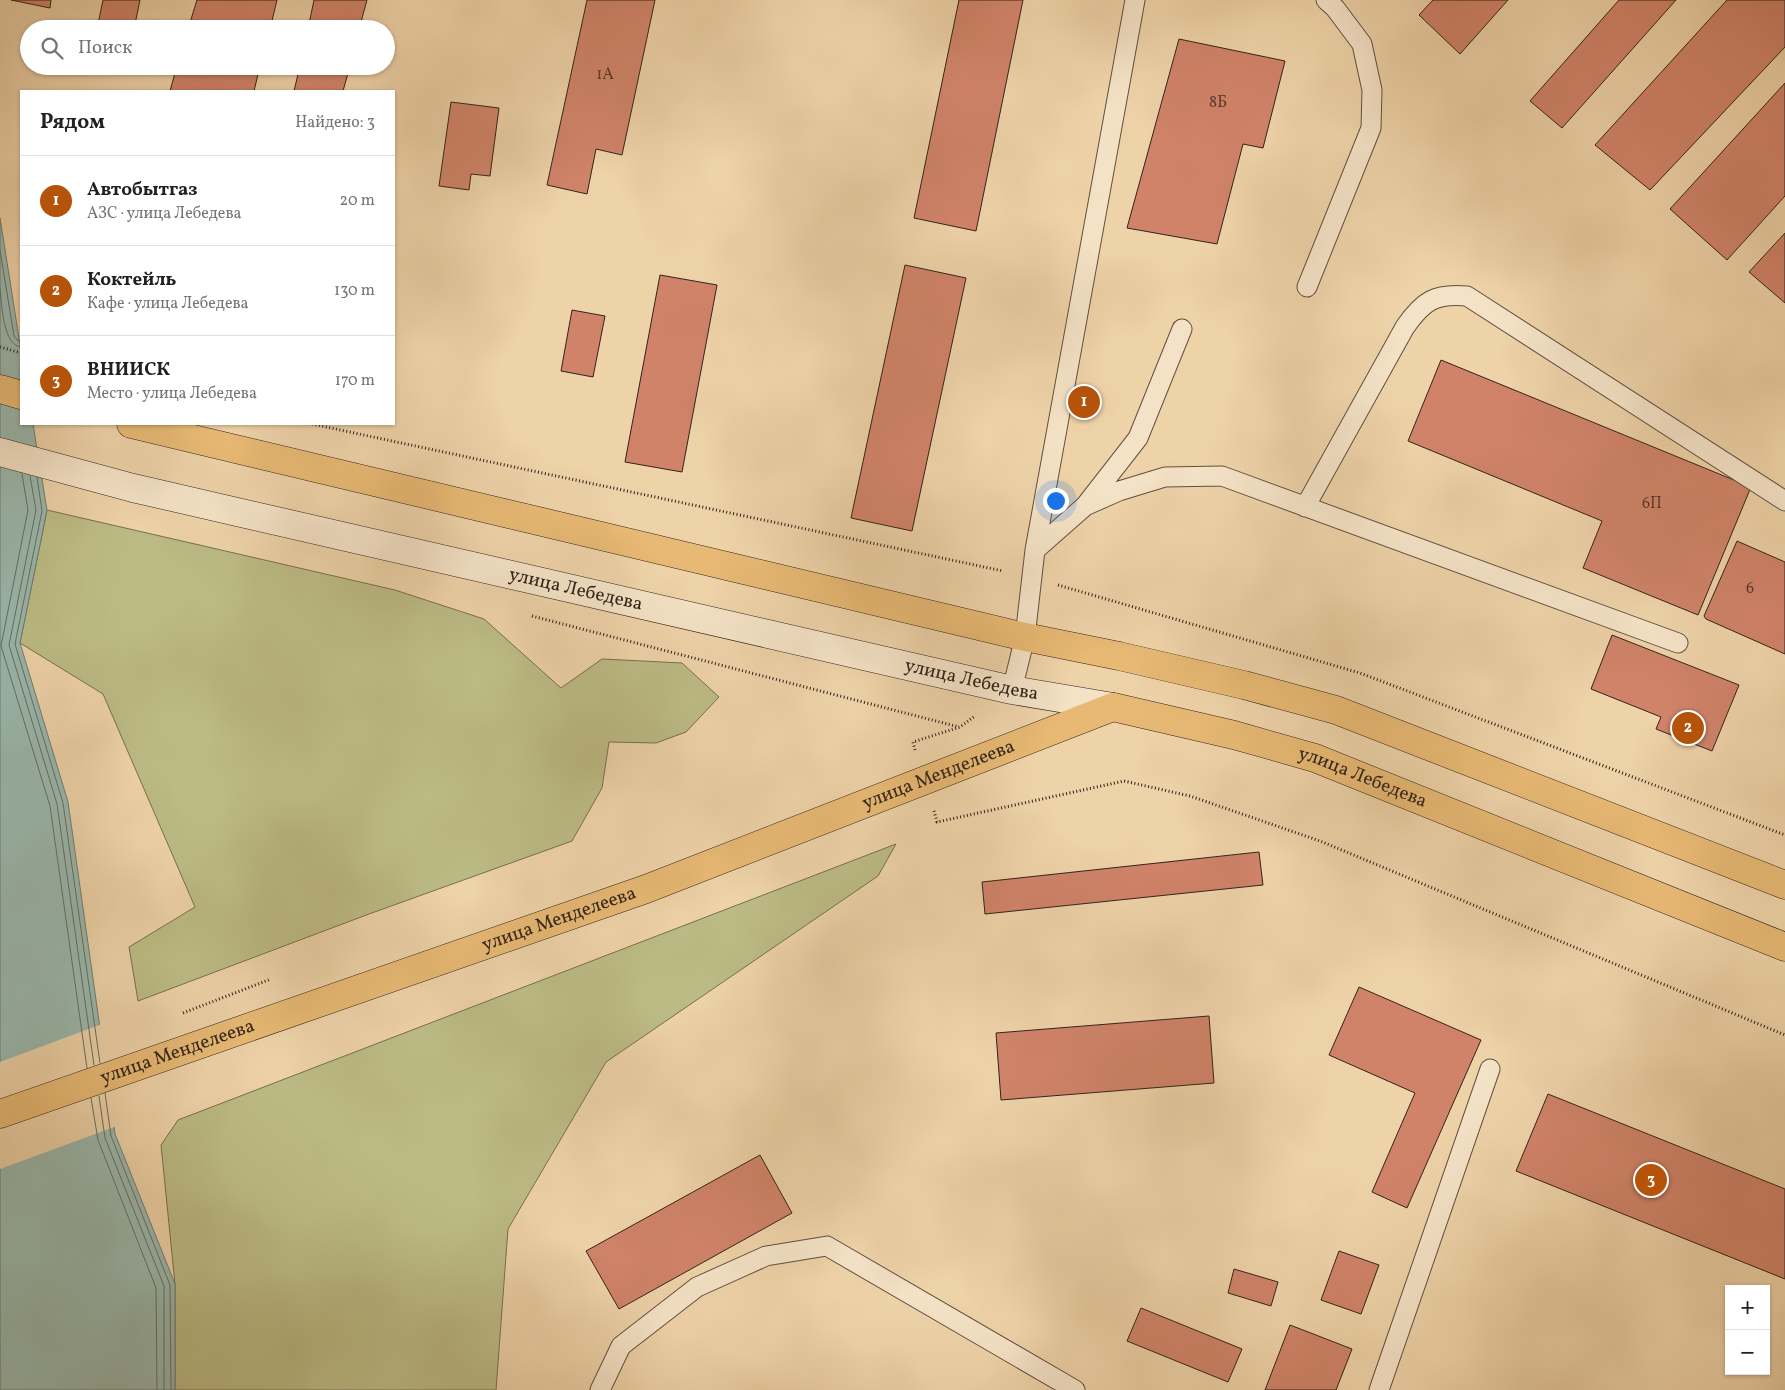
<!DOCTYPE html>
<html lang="ru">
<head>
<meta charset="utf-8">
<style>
	:root { --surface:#fff; --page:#f2f2f2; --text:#202124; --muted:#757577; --line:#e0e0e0; --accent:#b45309 }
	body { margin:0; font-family:Vollkorn,serif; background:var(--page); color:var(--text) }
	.controls { position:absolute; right:15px; bottom:15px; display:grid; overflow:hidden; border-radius:0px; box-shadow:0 1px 4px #0004 }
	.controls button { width:45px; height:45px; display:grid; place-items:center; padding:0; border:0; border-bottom:1px solid var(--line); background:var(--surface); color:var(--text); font:25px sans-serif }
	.you { position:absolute; left:1055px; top:500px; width:18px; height:18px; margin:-12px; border:4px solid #fff; border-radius:50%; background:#1a73e8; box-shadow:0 0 0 8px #1a73e833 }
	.badge { display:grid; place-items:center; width:32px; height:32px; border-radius:50%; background:var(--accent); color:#fff; font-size:16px; font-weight:700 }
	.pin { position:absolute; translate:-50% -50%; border:2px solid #fff; box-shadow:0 1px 5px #0006 }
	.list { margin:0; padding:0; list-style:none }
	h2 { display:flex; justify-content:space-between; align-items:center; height:65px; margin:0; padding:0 20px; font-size:21px }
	h2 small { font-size:16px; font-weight:400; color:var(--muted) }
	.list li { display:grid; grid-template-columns:32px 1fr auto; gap:15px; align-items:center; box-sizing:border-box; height:90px; padding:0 20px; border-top:1px solid var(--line) }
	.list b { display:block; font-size:19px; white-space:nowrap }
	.list p { margin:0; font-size:16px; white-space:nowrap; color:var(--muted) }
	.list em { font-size:16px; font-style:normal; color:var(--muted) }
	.icon { flex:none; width:28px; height:28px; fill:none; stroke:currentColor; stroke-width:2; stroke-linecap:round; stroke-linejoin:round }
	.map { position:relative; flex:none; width:1785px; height:1390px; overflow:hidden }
	.search { position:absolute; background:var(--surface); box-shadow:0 1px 4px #0004; left:20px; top:20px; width:375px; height:55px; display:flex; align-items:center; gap:12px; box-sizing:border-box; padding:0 18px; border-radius:28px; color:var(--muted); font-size:19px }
	.panel { position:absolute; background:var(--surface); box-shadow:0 1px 4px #0004; left:20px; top:90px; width:375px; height:335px; border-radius:0px }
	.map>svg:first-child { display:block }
	.green { fill:#bcbb85; stroke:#776f50 }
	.water { fill:#99b7ac; stroke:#707c72 }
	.pier { fill:#eed2a8 }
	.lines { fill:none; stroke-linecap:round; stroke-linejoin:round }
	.shore { stroke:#666d64; stroke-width:1 }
	.building { fill:#d08369; stroke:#32231b }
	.lane-casing { stroke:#614f3e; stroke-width:21 }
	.secondary-casing { stroke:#32231b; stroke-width:29 }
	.highway-casing { stroke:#32231b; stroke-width:29 }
	.path { stroke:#32231b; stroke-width:3; stroke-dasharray:1 2.5; stroke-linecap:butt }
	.lane { stroke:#f4e2c6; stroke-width:19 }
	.secondary { stroke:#f4e2c6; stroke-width:28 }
	.highway { stroke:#e7b974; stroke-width:28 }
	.labels { text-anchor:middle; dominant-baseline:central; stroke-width:4; stroke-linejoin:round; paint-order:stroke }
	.number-label { font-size:16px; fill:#5a3b2e }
	.street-label { font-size:19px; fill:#32231b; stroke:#f4e2c6 }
</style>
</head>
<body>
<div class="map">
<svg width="1785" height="1390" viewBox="0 0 1785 1390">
	<rect width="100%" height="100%" fill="#eed2a8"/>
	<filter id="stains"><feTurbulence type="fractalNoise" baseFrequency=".004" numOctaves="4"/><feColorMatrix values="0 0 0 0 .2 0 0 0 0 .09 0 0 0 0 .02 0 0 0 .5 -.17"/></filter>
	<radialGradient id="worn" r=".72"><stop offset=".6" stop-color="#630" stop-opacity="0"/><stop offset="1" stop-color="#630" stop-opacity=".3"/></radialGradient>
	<path class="green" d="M 47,510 L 395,590 L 484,619 L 561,688 L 602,659 L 682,663 L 719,697 L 686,732 L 656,743 L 609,742 L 602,788 L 572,841 L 369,914 L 138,1001 L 129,947 L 195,907 L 103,694 L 20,643 Z
		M 896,844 L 878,876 L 606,1062 L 508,1229 L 496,1390 L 175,1390 L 175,1284 L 161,1145 L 178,1120 Z"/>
	<path class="water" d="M 0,218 L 21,351 L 21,424 L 33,424 L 47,510 L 20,643 L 68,802 L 115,1134 L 175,1284 L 175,1390 L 0,1390 Z"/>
	<path class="pier" d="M 102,1024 L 117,1126 L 0,1169 L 0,1062 Z"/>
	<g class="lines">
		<path class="shore" d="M 0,250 L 14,336 L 17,340 L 21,341
			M 0,289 C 2,305 3,346 21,347
			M 22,474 L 28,510 L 1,646 L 50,806 L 87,1068
			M 30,476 L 36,510 L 9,645 L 57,804 L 94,1065
			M 37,477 L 42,511 L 15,644 L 63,803 L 100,1063
			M 105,1093 L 111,1136 L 170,1285 L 171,1390
			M 99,1096 L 105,1138 L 164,1286 L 164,1390
			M 91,1098 L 98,1140 L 156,1288 L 157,1390"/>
	</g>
	<path class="building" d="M 11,0 L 51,0 L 50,8 Z
		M 103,0 L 140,0 L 134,29 L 97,29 Z
		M 197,0 L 277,0 L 270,29 L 188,29 Z
		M 314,0 L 367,0 L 359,29 L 308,29 Z
		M 587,0 L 655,0 L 622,155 L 596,149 L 587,194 L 547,185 Z
		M 959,0 L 1023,0 L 976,231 L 914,218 Z
		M 1433,0 L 1508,0 L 1460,54 L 1419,15 Z
		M 1619,0 L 1676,0 L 1562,128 L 1530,101 Z
		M 1727,0 L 1785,0 L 1785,47 L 1650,190 L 1595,145 Z
		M 1179,39 L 1285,61 L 1263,148 L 1243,144 L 1217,244 L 1127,228 Z
		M 177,66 L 260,66 L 254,91 L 170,91 Z
		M 300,66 L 350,66 L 343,91 L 294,91 Z
		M 1785,83 L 1785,196 L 1727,260 L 1670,209 Z
		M 451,102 L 499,108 L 490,176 L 471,174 L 469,190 L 439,186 Z
		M 1785,233 L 1785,303 L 1749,272 Z
		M 905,265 L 966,278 L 912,531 L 851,518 Z
		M 660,275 L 717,285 L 682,472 L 625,462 Z
		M 572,310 L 605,316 L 593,377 L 561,371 Z
		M 1441,360 L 1751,487 L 1698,615 L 1583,568 L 1602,521 L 1408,441 Z
		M 1737,541 L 1785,562 L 1785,654 L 1706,619 L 1704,616 Z
		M 1612,635 L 1739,685 L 1712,751 L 1656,729 L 1661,717 L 1591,689 Z
		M 1259,852 L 1263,885 L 985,914 L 982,882 Z
		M 1359,987 L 1481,1040 L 1407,1208 L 1372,1192 L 1415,1093 L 1329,1055 Z
		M 1209,1016 L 1214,1083 L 1001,1100 L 996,1033 Z
		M 1548,1094 L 1785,1189 L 1785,1279 L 1516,1171 Z
		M 760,1155 L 792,1213 L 619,1309 L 586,1251 Z
		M 1339,1251 L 1379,1265 L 1361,1314 L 1321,1300 Z
		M 1234,1269 L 1278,1282 L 1271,1306 L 1228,1293 Z
		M 1141,1308 L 1242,1349 L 1228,1382 L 1127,1341 Z
		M 1290,1325 L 1352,1349 L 1336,1390 L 1265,1390 Z"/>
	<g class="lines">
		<defs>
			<path id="lane" d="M 1307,287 L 1371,128 L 1372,90 L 1362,44 L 1335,8 L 1326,0
				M 1085,506 L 1119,491 L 1165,477 L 1222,476 L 1678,643
				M 1305,507 L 1405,327 C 1423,301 1435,293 1467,296 L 1785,501
				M 1035,550 L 1085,506 L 1138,438 L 1182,329
				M 1012,690 L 1025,637 L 1035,550 L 1135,0
				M 600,1390 L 621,1346 L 697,1287 L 766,1256 L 827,1246 L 1075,1390
				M 1379,1390 L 1490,1069"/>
			<g id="secondary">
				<path id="s1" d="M 0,452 L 133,488 L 1012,690 L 1113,707"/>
			</g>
			<g id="highway">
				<path d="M 0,389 L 21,395"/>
				<path d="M 131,424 L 1025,637 L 1119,656 L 1244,685 L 1336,710 L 1785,885"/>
				<path id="s2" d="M 0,1114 L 646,889 L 1113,707 L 1234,735 L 1315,758 L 1785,947"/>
			</g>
		</defs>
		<use href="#lane" class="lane-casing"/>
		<use href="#secondary" class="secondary-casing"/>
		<use href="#highway" class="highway-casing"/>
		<path class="path" d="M 0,347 L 21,353
			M 312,424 L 1003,571
			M 1058,585 L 1360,673 L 1785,835
			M 532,616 L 959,727
			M 915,750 L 913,742 L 960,727 L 975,716
			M 934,811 L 937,822 L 1124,781 L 1190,796 L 1320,841 L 1785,1035
			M 183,1013 L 271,979"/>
		<use href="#lane" class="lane"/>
		<use href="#secondary" class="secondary"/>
		<use href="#highway" class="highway"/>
	</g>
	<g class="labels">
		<g class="number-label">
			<text x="605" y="75">1А</text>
			<text x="1218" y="103">8Б</text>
			<text x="1652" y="504">6П</text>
			<text x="1750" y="589">6</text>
		</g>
		<g class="street-label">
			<text stroke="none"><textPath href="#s1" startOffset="592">улица Лебедева</textPath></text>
			<text stroke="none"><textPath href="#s1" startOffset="998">улица Лебедева</textPath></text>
			<text stroke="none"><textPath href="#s2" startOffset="998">улица Менделеева</textPath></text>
			<text stroke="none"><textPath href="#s2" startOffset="1445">улица Лебедева</textPath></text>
			<text stroke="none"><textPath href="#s2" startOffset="592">улица Менделеева</textPath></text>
			<text stroke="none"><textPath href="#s2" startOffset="188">улица Менделеева</textPath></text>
		</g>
	</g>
	<rect width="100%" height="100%" filter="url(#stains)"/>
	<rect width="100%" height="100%" fill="url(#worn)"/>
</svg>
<div class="controls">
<button>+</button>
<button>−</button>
</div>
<div class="you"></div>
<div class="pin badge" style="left:1084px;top:402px">1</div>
<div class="pin badge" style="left:1688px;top:728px">2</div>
<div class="pin badge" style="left:1651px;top:1180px">3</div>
<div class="search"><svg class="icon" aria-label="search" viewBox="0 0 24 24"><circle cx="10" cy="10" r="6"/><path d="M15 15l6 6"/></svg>Поиск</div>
<section class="panel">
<h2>Рядом<small>Найдено: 3</small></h2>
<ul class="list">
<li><span class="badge">1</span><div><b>Автобытгаз</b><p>АЗС · улица Лебедева</p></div><em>20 m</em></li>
<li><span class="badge">2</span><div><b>Коктейль</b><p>Кафе · улица Лебедева</p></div><em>130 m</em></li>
<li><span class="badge">3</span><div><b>ВНИИСК</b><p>Место · улица Лебедева</p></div><em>170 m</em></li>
</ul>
</section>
</div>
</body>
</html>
